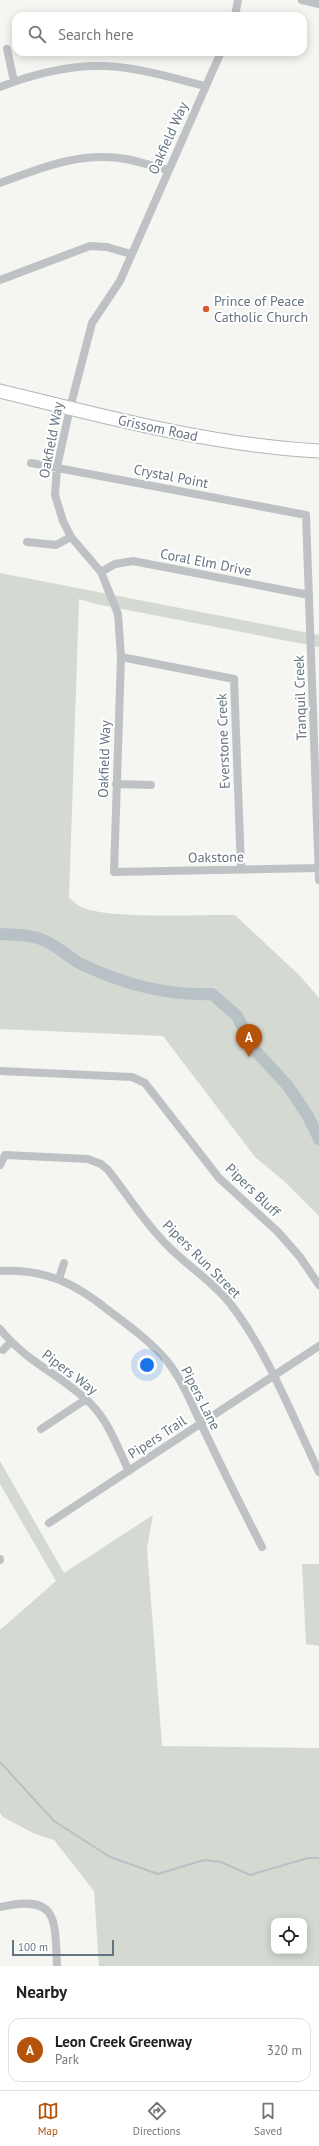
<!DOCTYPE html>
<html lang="en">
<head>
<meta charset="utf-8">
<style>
	:root { --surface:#fff; --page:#f6f6f6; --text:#222; --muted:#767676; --line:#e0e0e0; --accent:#b45309 }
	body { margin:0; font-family:"PT Sans",sans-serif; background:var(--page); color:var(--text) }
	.controls { position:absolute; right:12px; bottom:12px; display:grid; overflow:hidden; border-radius:8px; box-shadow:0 2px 10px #0003 }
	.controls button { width:36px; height:36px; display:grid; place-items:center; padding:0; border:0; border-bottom:1px solid var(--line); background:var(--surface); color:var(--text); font:20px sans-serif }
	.scale { position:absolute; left:12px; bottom:10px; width:102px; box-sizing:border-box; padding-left:4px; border:2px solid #657481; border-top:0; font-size:11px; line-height:14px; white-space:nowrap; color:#657481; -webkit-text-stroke:3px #fff; paint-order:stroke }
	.you { position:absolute; left:147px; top:1365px; width:14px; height:14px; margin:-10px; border:3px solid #fff; border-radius:50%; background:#1a73e8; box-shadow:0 0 0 6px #1a73e833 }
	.badge { display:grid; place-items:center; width:26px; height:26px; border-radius:50%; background:var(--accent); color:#fff; font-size:13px; font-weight:700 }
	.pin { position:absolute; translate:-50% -33px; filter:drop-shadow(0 1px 2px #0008) }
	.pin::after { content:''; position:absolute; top:21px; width:14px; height:12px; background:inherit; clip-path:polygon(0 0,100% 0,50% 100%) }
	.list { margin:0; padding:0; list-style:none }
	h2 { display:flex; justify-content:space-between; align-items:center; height:52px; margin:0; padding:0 16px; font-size:17px }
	h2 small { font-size:13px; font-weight:400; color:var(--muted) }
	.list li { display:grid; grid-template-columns:26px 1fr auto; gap:12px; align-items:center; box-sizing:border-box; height:64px; margin:0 8px 8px; padding:0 8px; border:1px solid var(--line); border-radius:12px }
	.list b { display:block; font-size:15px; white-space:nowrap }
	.list p { margin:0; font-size:13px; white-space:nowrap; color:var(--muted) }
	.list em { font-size:13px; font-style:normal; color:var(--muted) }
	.icon { flex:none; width:22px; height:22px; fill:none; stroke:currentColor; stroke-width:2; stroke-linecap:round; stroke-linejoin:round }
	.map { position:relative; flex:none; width:319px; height:1966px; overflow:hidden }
	.search { position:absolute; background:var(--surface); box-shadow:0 2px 10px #0003; left:12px; right:12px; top:12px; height:44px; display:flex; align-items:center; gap:10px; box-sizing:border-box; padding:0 14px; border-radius:12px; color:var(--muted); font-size:15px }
	.sheet { height:124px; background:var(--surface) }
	nav { display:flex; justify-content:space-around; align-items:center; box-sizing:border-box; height:56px; border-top:1px solid var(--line); background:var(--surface); font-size:11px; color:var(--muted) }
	nav a { display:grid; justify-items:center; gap:2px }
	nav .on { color:var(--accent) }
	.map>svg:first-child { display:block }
	.green { fill:#d4dad1; fill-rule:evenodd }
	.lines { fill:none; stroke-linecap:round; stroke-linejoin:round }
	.stream { stroke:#b7c1c6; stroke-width:2 }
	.river { stroke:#b7c1c6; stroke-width:12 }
	.primary-casing { stroke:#b1b6b9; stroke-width:15 }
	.street { stroke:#bec2c5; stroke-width:8 }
	.primary { stroke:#fff; stroke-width:13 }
	.poi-dot { fill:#d95a2d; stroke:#fff; stroke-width:1.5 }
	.labels { text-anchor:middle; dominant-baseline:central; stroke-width:4; stroke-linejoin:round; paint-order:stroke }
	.street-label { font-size:14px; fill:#657481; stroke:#fff }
	.poi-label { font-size:14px; fill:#657481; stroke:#fff; text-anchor:start }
</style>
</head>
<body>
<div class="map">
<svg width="319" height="1966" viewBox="0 0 319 1966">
	<rect width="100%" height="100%" fill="#f5f5f1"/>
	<path class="green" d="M 0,573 L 319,635 L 319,647 L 96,604 L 79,599 L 69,898 C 73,901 77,905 81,907 C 110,920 200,914 235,915 L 300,976 L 319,998 L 319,1216 L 284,1181 L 255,1157 L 163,1036 L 0,1029 Z
		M 0,1461 L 64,1573 L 153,1515 L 147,1548 L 162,1746 L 319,1748 L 319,1966 L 99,1966 L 94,1891 L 54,1840 L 35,1834 L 3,1817 L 0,1813 L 0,1630 L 56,1581 L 0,1484 ZM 274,1921 L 304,1921 L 304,1951 L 274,1951 Z
		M 302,1564 L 319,1564 L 319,1646 L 306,1644 Z"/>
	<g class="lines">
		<path class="stream" d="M 0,1762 L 54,1821 L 110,1857 L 158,1874 L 204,1860 L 221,1862 L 250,1875 L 308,1858 L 319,1858"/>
		<path class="river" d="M 0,934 C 14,935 32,934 45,941 C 58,946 69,958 81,964 C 123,984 165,996 212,994 L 237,1016 L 253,1048 L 288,1086 L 308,1116 L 319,1139"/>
		<defs>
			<path id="primary" d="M 0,391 C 106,417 210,445 319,451"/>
		</defs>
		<use href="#primary" class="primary-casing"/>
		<path class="street" d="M 302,0 L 319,4
			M 235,16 L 238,0
			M 7,49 L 14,81
			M 221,52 L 120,281 L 92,323 L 70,408 L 57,467 L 55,495 L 63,521 L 71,537 L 101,572 L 118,614 L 121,657 L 114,872 L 319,868
			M 0,87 C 33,74 68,65 104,66 C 138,67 173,78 205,86
			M 0,183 C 41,168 81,151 126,159 C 140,162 154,166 168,170
			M 0,280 L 90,246 L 107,247 L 131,254
			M 31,463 L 306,515 L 319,880
			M 27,542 L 56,545 L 71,537
			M 101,572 L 115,564 L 133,561 L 309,595
			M 121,657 L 234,679 L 241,869
			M 116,784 L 151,785
			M 0,1071 L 132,1077 L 145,1083 L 219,1178 L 278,1232 L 300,1257 L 319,1285
			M 0,1165 L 5,1155 L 88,1159 L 101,1164 L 108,1170 C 127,1194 144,1222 166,1244 C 187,1266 214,1282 232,1306 C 268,1353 293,1418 319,1472
			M 0,1271 C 45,1269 73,1282 108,1310 C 129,1326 150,1341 167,1361 C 183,1381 192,1405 203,1428 C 222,1468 242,1508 262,1547
			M 59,1279 L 64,1263
			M 0,1329 C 26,1362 63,1376 91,1404 C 109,1422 118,1449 129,1471
			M 3,1350 L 11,1342
			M 41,1429 L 85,1400
			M 49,1523 L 319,1346
			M 0,1559 L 0,1560
			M 0,1907 C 58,1894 55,1918 57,1966"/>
		<use href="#primary" class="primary"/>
	</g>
	<circle class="poi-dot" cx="206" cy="309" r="4"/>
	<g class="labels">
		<g class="street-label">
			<text transform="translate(168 138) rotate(-66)">Oakfield Way</text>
			<text transform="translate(158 428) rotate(12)">Grissom Road</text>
			<text transform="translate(51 440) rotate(-79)">Oakfield Way</text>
			<text transform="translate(171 476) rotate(11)">Crystal Point</text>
			<text transform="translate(206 562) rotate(11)">Coral Elm Drive</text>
			<text transform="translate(300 698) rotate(-92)">Tranquil Creek</text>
			<text transform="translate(223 741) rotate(-92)">Everstone Creek</text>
			<text transform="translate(104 759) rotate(-88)">Oakfield Way</text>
			<text transform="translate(216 857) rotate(-1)">Oakstone</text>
			<text transform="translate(253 1190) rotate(44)">Pipers Bluff</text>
			<text transform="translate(202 1259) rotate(45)">Pipers Run Street</text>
			<text transform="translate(70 1372) rotate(37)">Pipers Way</text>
			<text transform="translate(201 1398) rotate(63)">Pipers Lane</text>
			<text transform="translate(157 1437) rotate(-33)">Pipers Trail</text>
		</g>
		<g class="poi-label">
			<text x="214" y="301">Prince of Peace<tspan x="214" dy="16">Catholic Church</tspan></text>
		</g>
	</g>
</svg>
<div class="controls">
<button><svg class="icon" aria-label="locate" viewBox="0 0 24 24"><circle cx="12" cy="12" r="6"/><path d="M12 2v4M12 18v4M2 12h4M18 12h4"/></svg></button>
</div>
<div class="scale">100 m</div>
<div class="you"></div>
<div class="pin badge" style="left:249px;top:1057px">A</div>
<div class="search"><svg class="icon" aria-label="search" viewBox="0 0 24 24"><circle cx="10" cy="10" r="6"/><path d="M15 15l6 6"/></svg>Search here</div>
</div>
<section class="sheet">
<h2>Nearby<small></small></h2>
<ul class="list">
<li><span class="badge">A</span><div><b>Leon Creek Greenway</b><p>Park</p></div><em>320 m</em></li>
</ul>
</section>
<nav>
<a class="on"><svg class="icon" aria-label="map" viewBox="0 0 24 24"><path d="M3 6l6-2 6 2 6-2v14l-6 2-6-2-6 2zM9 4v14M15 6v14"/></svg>Map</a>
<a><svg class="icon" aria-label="directions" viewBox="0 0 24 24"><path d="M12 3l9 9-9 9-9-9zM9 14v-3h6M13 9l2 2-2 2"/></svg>Directions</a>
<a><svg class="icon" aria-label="saved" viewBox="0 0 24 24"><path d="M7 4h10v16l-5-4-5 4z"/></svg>Saved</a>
</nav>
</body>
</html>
